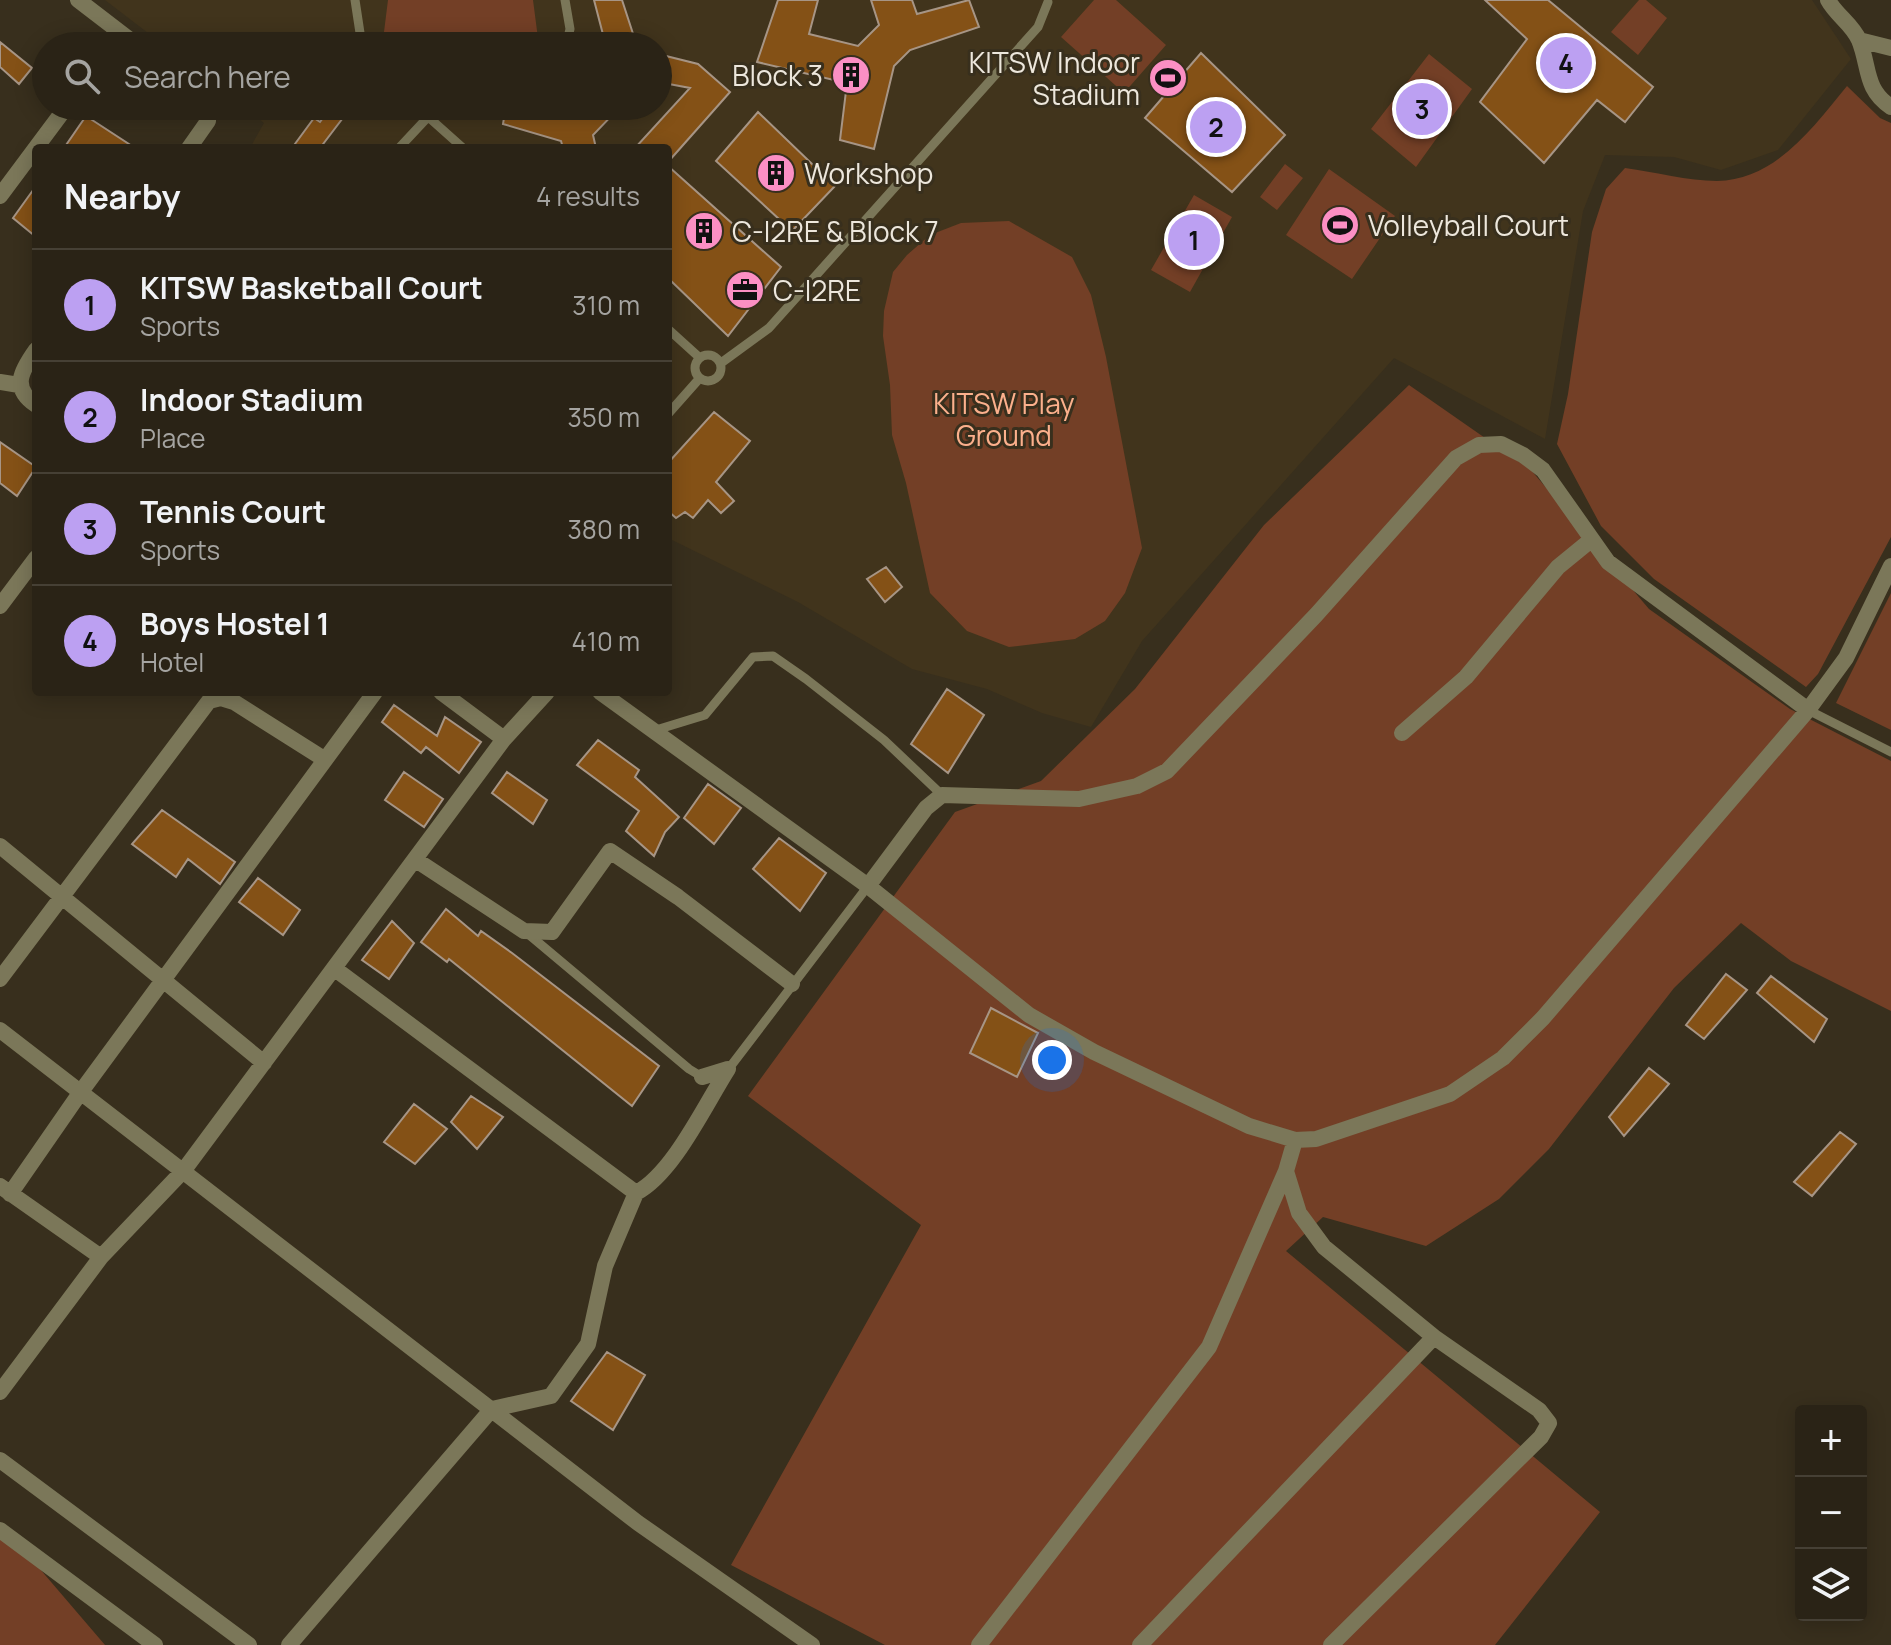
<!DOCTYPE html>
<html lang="en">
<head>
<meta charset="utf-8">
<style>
	:root { --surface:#2a2316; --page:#362f23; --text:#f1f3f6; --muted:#a5a4a1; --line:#464035; --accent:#bca0f2 }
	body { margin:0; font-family:Manrope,sans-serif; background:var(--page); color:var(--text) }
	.controls { position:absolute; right:24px; bottom:24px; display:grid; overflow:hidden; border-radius:8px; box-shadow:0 4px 20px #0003 }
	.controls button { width:72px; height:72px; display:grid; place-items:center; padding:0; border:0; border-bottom:2px solid var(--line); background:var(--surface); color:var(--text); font:40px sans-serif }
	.you { position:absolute; left:1052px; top:1060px; width:28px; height:28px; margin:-20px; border:6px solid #fff; border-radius:50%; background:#1a73e8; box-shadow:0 0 0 12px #1a73e833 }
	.badge { display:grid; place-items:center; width:52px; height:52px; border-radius:50%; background:var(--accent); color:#111; font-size:26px; font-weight:700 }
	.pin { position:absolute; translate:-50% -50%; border:4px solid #fff; box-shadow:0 2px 8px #0006 }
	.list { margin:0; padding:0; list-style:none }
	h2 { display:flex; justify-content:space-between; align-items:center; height:104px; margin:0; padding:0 32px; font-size:34px }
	h2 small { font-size:26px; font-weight:400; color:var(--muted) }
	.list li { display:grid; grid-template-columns:52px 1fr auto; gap:24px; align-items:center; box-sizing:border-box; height:112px; padding:0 32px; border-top:2px solid var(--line) }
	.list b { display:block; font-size:30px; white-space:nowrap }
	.list p { margin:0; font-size:26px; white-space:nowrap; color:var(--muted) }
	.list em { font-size:26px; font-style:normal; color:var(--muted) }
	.icon { flex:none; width:44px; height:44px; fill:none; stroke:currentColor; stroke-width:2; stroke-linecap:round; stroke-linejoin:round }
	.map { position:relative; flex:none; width:1891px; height:1645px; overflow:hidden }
	.search { position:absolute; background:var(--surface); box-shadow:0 4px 20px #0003; left:32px; top:32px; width:640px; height:88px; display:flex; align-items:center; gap:20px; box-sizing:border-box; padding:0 28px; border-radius:44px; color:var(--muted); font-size:30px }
	.panel { position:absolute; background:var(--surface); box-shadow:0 4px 20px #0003; left:32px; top:144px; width:640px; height:552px; border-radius:8px }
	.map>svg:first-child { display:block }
	.built { fill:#41341c }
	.green { fill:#733f26 }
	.building { fill:#845116; stroke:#a79585; stroke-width:2 }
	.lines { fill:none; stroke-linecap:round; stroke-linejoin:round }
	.service { stroke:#7b7759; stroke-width:9 }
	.minor { stroke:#7b7759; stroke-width:16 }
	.labels { text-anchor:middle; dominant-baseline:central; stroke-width:6; stroke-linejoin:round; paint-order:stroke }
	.poi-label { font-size:28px; fill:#ede7dc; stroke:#382f1d; text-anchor:start }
	.park-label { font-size:28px; fill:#fcb08c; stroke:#382f1d }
</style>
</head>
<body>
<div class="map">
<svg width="1891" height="1645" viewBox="0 0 1891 1645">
	<rect width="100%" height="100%" fill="#382f1d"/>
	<path class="built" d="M 105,0 L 1812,0 L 1851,59 L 1778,150 L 1721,170 L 1674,157 L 1605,155 L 1583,211 L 1545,439 L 1394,358 L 1142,641 L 1091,727 L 1042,713 L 987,689 L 912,669 L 798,602 L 668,538 L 668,148 L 250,148 L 264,123 L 243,106 L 658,106 L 658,46 L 165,46 Z"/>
	<path class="green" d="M 388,0 L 533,0 L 539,46 L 383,40 Z
		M 1094,0 L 1116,0 L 1166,45 L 1124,93 L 1061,37 Z
		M 1639,0 L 1646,0 L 1667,18 L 1638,55 L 1611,32 Z
		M 1429,54 L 1472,89 L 1416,167 L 1371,129 Z
		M 1847,86 L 1880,118 L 1891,123 L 1891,537 L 1818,674 L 1806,687 L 1654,579 L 1601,526 L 1557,444 L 1568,394 L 1592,232 L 1606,189 L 1625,168 C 1655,172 1688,181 1717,181 C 1776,180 1813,127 1847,86 Z
		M 1285,164 L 1303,178 L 1277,210 L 1260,197 Z
		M 1329,169 L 1395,216 L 1352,279 L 1286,235 Z
		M 1194,195 L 1232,217 L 1190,292 L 1151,270 Z
		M 1009,221 L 1072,257 L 1091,295 L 1106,357 L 1142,548 L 1125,593 L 1105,621 L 1075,639 L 1009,647 L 967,631 L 930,593 L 906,483 L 892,435 L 890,385 L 883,336 L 884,311 L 893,272 L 907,255 L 930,235 L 961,223 Z
		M 1409,385 L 1531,470 L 1649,609 L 1790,709 L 1891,761 L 1891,1011 L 1791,961 L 1741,923 L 1674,988 L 1549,1149 L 1499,1199 L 1426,1246 L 1323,1217 L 1286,1251 L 1600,1512 L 1495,1645 L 885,1645 L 731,1565 L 921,1225 L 748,1096 L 955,812 L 1041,781 L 1135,689 L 1264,525 Z
		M 1891,593 L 1891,730 L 1836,703 Z
		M 0,1528 L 10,1534 L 105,1645 L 0,1645 Z"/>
	<path class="building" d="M 594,0 L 622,0 L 637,46 L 606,46 Z
		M 778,0 L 818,0 L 809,34 L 858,46 L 879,25 L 871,0 L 912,0 L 917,14 L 969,0 L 979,27 L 910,50 L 894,66 L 874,149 L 840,140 L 847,83 L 757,62 Z
		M 1485,0 L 1548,0 L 1653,87 L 1625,122 L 1597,100 L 1544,163 L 1480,102 L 1527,39 Z
		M 0,42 L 32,68 L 19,84 L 0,67 Z
		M 1201,53 L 1285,135 L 1232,192 L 1145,118 Z
		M 658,54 L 698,64 L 730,92 L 668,162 L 668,148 L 635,148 L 690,88 L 658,82 Z
		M 323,106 L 352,106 L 320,148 L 292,148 L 314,118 L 320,122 L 328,111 Z
		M 506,106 L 564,109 L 621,106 L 593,135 L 596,148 L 563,148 L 561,141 L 503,124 Z
		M 758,112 L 835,186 L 792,231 L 716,161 Z
		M 86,116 L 135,148 L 64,148 Z
		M 668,166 L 781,267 L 728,336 L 668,278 Z
		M 36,186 L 36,237 L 13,218 Z
		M 714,412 L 750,441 L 716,482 L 734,501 L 721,513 L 708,500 L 693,518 L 685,512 L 676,518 L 668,511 L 668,463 Z
		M 0,442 L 36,467 L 17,496 L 0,483 Z
		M 886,567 L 902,587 L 885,602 L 867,579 Z
		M 947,689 L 984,715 L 948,773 L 911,744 Z
		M 394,705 L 437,736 L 445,717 L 481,742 L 459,773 L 426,747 L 421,753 L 382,722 Z
		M 598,740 L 639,770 L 635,777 L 679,817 L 665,832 L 654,856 L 626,831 L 639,811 L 577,765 Z
		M 404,772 L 443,799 L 424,827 L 385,800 Z
		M 507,772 L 547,800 L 533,824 L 492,793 Z
		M 708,784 L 741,808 L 714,844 L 684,818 Z
		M 162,810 L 235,862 L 220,884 L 188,859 L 176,877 L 132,844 Z
		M 779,838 L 826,873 L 800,911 L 753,869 Z
		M 258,878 L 300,910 L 283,935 L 239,902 Z
		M 446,909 L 478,936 L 481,931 L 512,953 L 659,1066 L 632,1106 L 449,959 L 447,962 L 421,942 Z
		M 392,921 L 414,943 L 389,979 L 362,960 Z
		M 1726,974 L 1747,990 L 1704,1039 L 1686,1025 Z
		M 1771,976 L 1827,1019 L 1814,1042 L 1757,993 Z
		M 991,1008 L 1038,1033 L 1017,1077 L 970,1053 Z
		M 1649,1068 L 1669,1084 L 1624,1136 L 1609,1117 Z
		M 471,1096 L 503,1117 L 477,1149 L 451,1122 Z
		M 414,1104 L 447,1129 L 415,1164 L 384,1142 Z
		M 1840,1132 L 1856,1144 L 1812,1196 L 1794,1182 Z
		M 607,1352 L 645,1375 L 613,1430 L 571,1401 Z"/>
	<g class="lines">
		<path class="service" d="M 355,0 L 362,46
			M 565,0 L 570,29 L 566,46
			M 416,106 L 463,148
			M 399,148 L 428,117 L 456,106
			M 668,329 L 700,358
			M695 368a13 13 0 1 1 26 0a13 13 0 1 1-26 0Z
			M 721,363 L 769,328 L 1038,27 L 1048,2
			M 668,414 L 699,379
			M 1808,710 L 1891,752
			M 656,730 L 705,715 L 753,657 L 773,656 L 806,679 L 884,740 L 942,795
			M 527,933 L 689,1069 L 704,1078
			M 727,1071 L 868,886"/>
		<path class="minor" d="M 78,0 L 138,46
			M 1828,0 C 1836,15 1852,24 1859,40 C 1870,67 1864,89 1891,107
			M 1859,40 L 1891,48
			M 189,148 L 208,121 L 208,106
			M 0,196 L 67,106
			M 36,350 C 21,371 11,388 36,405
			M 0,382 L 19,385
			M 0,606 L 36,558
			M 441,692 L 504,739
			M 600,692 L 868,886 L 1029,1015 L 1094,1052 L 1249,1126 L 1295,1140 L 1316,1139 L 1450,1094 L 1503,1058 L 1543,1018 L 1808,710 L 1846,658 L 1891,566
			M 1402,733 L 1466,677 L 1558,567 L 1591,540
			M 0,846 L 264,1063
			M 416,860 L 524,931 L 552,932 L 610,851 L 678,897 L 792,984
			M 868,886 L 926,808 L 942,795 L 1079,799 L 1137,786 L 1167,771 L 1316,615 L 1456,458 L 1479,445 L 1501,444 L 1523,455 L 1543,470 L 1608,562 L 1808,710
			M 335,969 L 636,1193 C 673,1174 705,1105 728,1069 L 702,1077
			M 0,979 L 209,701 L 221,698 L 234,702 L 324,759
			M 0,1030 L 638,1523 L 812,1645
			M 1286,1171 L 1299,1213 L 1324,1247 L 1434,1337 L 1539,1410 L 1549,1423 L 1541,1437 L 1331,1645
			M 0,1186 L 101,1257 L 0,1392
			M 10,1194 L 80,1093 L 375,692
			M 101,1257 L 184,1170 L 504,739 L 547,692
			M 0,1460 L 249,1645
			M 0,1530 L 155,1645
			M 289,1645 L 492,1409 L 551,1396 L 588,1344 L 605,1266 L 636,1193
			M 979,1645 L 1209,1347 L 1286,1171 L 1295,1140
			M 1140,1645 L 1434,1337"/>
	</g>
	<defs>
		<symbol id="building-disc" viewBox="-11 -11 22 22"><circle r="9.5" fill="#fb8fc4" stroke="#382f1d"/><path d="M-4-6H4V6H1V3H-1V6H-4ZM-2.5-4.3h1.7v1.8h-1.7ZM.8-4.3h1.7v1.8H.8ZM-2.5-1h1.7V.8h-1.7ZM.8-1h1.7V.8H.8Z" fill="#111"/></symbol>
		<symbol id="stadium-disc" viewBox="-11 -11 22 22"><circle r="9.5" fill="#fb8fc4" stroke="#382f1d"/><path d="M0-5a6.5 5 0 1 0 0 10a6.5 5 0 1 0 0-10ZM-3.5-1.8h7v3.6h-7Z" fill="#111"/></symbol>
		<symbol id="office-disc" viewBox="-11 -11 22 22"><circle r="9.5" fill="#fb8fc4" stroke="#382f1d"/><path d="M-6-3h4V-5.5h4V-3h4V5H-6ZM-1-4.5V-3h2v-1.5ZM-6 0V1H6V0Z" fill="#111"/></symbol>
	</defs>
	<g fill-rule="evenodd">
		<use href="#building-disc" x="829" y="53" width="44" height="44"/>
		<use href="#stadium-disc" x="1146" y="56" width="44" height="44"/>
		<use href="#building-disc" x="754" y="151" width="44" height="44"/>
		<use href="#stadium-disc" x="1318" y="203" width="44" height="44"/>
		<use href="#building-disc" x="682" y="209" width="44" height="44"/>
		<use href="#office-disc" x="723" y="268" width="44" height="44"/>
	</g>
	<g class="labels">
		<g class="poi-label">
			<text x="1140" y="62" text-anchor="end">KITSW Indoor<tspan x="1140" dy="32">Stadium</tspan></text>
			<text x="823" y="75" text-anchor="end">Block 3</text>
			<text x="804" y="173">Workshop</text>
			<text x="1368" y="225">Volleyball Court</text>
			<text x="732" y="231">C-I2RE &amp; Block 7</text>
			<text x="773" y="290">C-I2RE</text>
		</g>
		<g class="park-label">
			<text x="1004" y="403">KITSW Play<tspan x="1004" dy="32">Ground</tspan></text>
		</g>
	</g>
</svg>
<div class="controls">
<button>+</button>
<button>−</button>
<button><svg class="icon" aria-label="layers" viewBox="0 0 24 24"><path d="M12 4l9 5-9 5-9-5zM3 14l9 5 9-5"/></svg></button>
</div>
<div class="you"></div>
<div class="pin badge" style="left:1194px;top:240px">1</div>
<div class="pin badge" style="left:1216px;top:127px">2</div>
<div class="pin badge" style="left:1422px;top:109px">3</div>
<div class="pin badge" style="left:1566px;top:63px">4</div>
<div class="search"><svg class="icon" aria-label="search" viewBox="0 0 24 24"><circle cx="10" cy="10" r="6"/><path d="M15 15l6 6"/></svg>Search here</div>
<section class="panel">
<h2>Nearby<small>4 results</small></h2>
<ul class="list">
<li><span class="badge">1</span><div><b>KITSW Basketball Court</b><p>Sports</p></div><em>310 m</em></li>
<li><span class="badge">2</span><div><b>Indoor Stadium</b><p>Place</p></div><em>350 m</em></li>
<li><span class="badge">3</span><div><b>Tennis Court</b><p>Sports</p></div><em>380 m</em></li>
<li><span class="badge">4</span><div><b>Boys Hostel 1</b><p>Hotel</p></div><em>410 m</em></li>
</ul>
</section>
</div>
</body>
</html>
